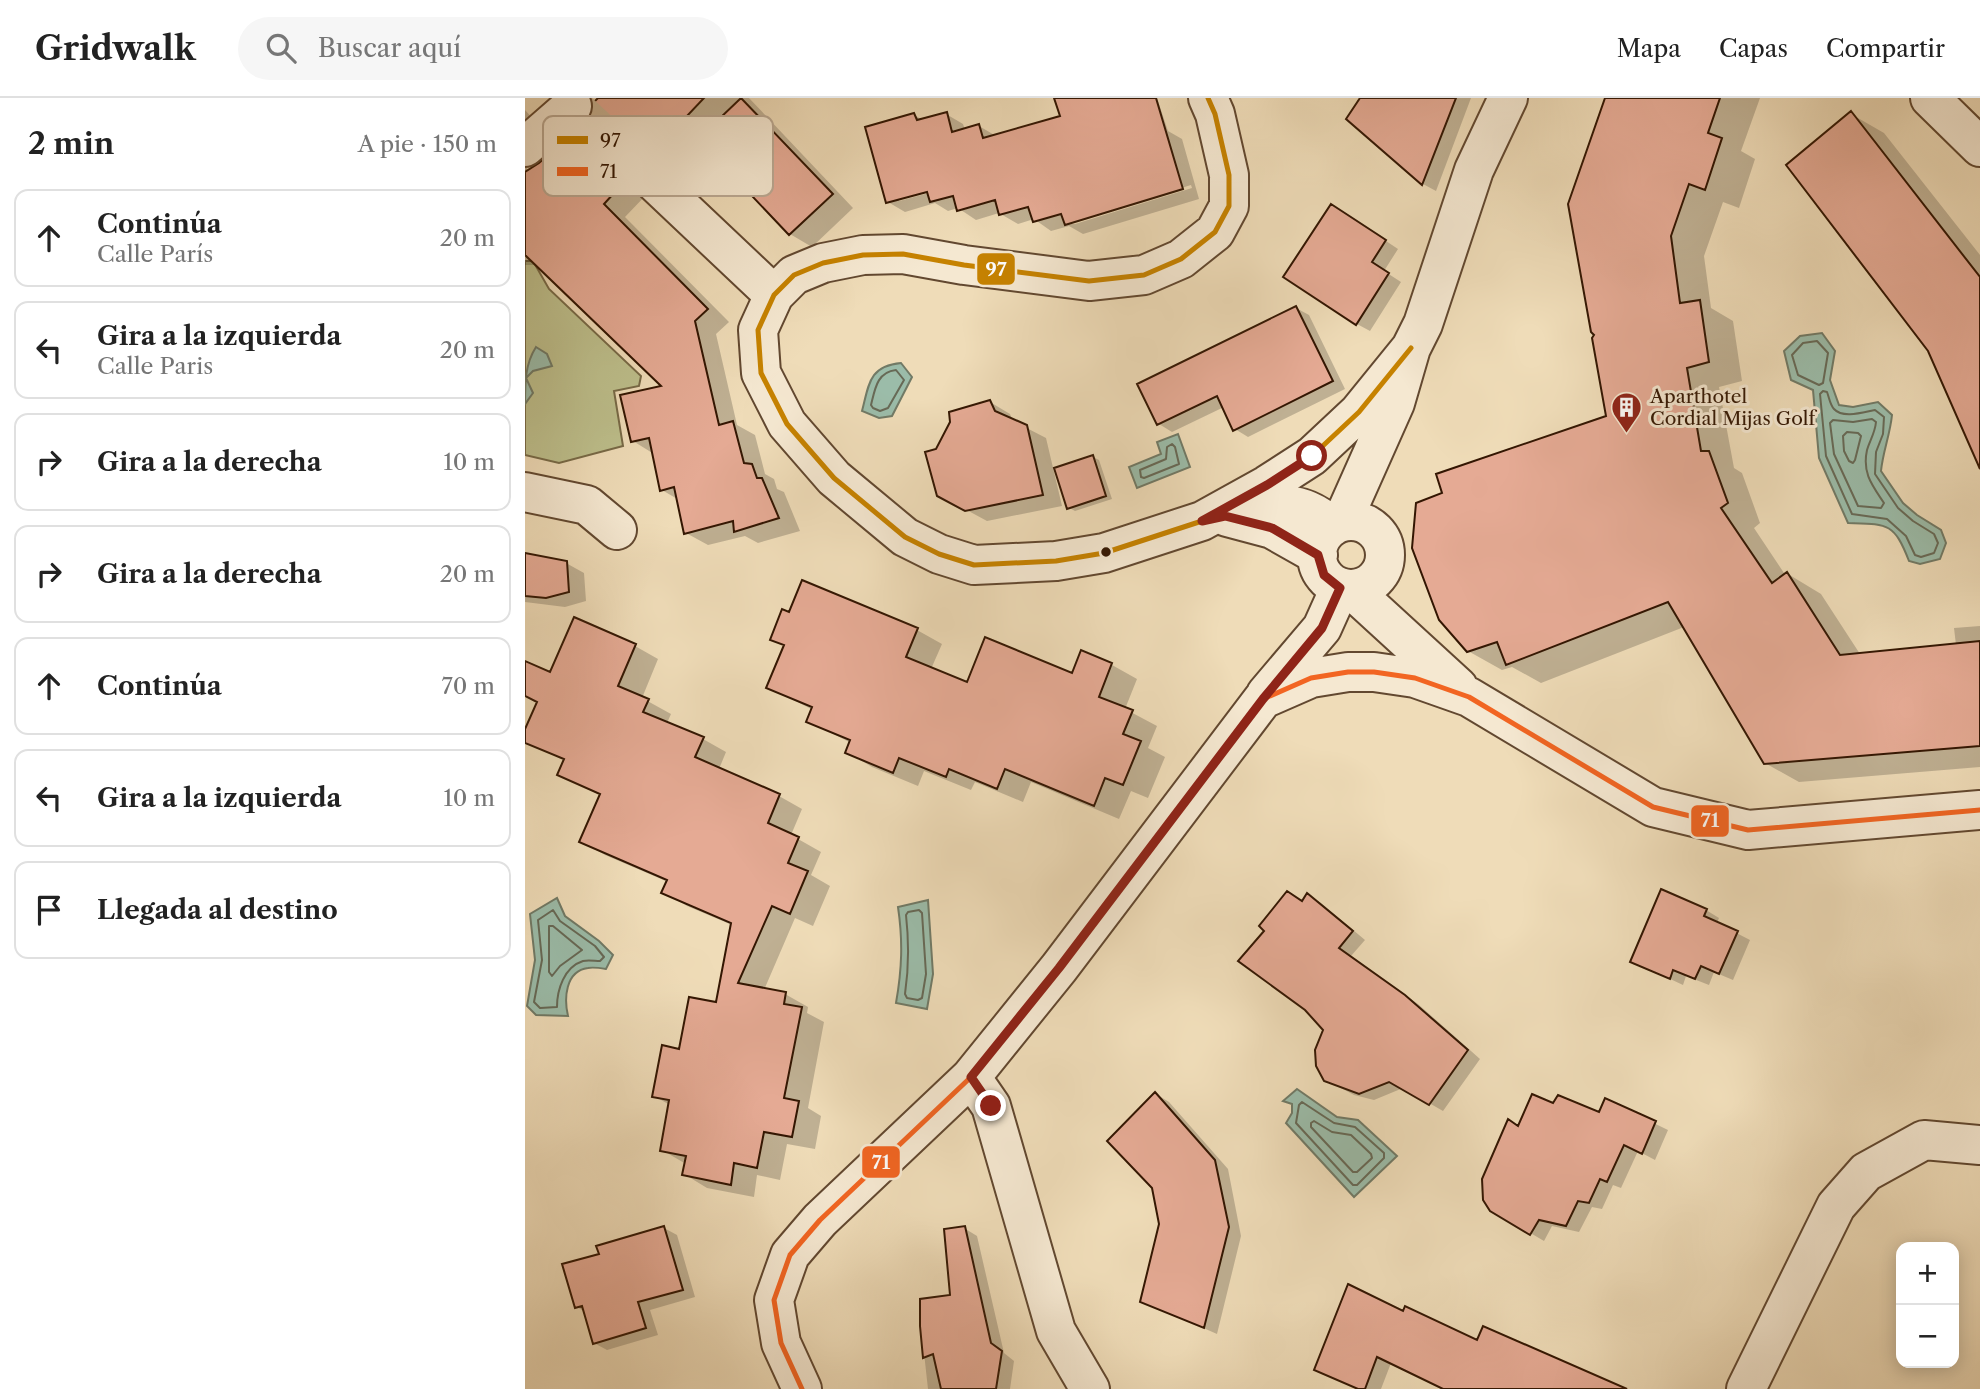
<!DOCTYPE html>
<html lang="es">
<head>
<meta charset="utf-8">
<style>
	:root { --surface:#fff; --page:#f6f6f6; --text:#222; --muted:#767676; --line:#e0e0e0 }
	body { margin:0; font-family:"Libre Caslon Text",serif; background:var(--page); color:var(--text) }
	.controls { position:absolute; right:21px; bottom:21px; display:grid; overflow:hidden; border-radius:14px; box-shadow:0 4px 18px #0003 }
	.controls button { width:63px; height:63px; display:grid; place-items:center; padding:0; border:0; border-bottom:2px solid var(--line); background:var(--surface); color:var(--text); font:35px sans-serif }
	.stop { position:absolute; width:21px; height:21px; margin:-16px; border:5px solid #8f2418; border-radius:50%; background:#fff }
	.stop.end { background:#8f2418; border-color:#fff; box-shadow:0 2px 7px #0008 }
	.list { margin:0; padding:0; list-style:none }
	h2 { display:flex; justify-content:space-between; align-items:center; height:91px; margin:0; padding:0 28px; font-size:30px }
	h2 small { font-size:23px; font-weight:400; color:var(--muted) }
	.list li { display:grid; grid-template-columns:46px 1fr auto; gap:21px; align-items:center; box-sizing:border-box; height:98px; margin:0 14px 14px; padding:0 14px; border:2px solid var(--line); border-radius:14px }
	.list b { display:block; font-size:26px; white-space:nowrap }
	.list p { margin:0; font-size:23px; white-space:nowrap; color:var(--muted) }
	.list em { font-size:23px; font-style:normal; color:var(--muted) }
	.icon { flex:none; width:38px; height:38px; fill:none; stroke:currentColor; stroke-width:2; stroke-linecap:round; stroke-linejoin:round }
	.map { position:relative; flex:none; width:1455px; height:1291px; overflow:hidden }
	header { display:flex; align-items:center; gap:42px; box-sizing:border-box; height:98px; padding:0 35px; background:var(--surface); border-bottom:2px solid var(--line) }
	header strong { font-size:33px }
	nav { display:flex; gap:38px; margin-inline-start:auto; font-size:24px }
	.search { width:490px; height:63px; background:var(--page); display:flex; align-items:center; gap:18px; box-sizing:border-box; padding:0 24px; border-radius:38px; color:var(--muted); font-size:26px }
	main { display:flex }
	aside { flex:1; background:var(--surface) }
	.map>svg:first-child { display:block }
	.green { fill:#bdbf8c; stroke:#786a47; stroke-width:2 }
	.water { fill:#9bbca9; stroke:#717a66; stroke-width:2 }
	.shadow { fill:#0003; fill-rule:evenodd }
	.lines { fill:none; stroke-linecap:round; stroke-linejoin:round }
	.shore { stroke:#676956; stroke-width:2 }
	.building { fill:#e5aa94; stroke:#331602; stroke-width:2 }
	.minor-tunnel { stroke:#c9b494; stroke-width:38; stroke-dasharray:38 19; stroke-linecap:butt }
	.minor-casing { stroke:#624830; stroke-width:42 }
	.minor { stroke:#f5e8d1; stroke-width:38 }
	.bus-1-casing { stroke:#f5e8d1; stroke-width:10 }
	.bus-2-casing { stroke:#f5e8d1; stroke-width:10 }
	.bus-1 { stroke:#c68200; stroke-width:5 }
	.bus-2 { stroke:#f26522; stroke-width:5 }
	.route { stroke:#8f2418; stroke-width:9 }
	.bus-dot { fill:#331602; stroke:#f5e8d1; stroke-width:2.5 }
	.labels { text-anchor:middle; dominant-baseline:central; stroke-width:6; stroke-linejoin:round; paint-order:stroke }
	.poi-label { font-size:19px; fill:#331602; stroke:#f5e8d1; text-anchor:start }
	.key { fill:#f5e8d1; stroke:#bba993; stroke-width:2 }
	.key-label { font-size:19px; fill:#331602 }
	.line-badge { stroke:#f5e8d1; stroke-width:2.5 }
	.badge-label { font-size:19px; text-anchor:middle; font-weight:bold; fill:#fff }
</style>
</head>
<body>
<header>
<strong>Gridwalk</strong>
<div class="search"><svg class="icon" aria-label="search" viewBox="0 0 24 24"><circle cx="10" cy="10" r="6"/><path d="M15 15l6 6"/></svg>Buscar aquí</div>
<nav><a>Mapa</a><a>Capas</a><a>Compartir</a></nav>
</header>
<main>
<aside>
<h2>2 min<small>A pie · 150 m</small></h2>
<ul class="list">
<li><svg class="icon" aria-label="ahead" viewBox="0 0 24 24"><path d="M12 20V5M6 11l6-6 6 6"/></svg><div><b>Continúa</b><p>Calle París</p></div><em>20 m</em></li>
<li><svg class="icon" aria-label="left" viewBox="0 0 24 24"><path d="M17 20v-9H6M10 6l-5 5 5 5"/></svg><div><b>Gira a la izquierda</b><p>Calle Paris</p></div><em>20 m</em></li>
<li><svg class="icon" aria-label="right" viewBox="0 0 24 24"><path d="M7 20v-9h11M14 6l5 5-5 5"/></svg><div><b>Gira a la derecha</b></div><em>10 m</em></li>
<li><svg class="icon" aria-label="right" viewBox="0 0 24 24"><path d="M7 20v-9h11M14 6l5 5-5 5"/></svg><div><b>Gira a la derecha</b></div><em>20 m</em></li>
<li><svg class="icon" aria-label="ahead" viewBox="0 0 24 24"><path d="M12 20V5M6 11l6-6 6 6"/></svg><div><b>Continúa</b></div><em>70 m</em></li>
<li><svg class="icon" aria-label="left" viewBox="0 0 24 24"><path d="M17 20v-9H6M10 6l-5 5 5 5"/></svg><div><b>Gira a la izquierda</b></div><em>10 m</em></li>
<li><svg class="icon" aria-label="arrive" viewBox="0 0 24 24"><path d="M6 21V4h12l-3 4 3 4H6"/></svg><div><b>Llegada al destino</b></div></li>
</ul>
</aside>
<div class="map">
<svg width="1455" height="1291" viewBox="0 0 1455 1291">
	<rect width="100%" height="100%" fill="#efdcb8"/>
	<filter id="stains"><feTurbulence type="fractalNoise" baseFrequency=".00286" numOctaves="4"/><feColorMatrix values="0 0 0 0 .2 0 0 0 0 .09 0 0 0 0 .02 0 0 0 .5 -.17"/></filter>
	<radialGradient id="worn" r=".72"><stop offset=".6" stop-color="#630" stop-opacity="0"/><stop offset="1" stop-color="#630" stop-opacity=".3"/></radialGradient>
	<path class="green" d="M 0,163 L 8,163 L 24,191 L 116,278 L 114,288 L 89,293 L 98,348 L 34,365 L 0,357 Z"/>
	<path class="water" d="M 1297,235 L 1310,253 L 1305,282 L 1314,307 L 1328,309 L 1353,304 L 1367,317 C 1365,337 1358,353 1356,373 L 1378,405 L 1392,417 L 1416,432 L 1421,445 L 1415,461 L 1395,466 L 1384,463 C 1369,424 1362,426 1323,425 L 1294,360 L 1288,292 L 1266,282 L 1259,253 L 1275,238 Z
		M 11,249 L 22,256 L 27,268 L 8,273 L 1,280 L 8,295 L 0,306 C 0,285 0,266 11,249 Z
		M 376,265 L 387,279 L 367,318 L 354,320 L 337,313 C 344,286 344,268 376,265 Z
		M 653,336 L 665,369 L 612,390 L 604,369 L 636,356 L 632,344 Z
		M 32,800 L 40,818 L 74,843 L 88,857 L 81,871 C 75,870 68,869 63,870 C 40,873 39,901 43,918 L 11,917 L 2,908 L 10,862 L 5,816 Z
		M 403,802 L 408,876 L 402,911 L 371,905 C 377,871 378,843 373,809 Z
		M 772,991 L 812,1019 L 833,1022 L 872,1058 L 829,1099 L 761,1025 L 767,1015 L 767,1006 L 758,1003 Z"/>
	<path class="shadow" d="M 76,0 L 224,0 L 328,110 L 287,149 L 265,136 L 175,40 L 149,67 L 138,67 L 122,96 L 100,119 L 204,224 L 191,236 L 212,327 L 230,337 L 240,376 L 249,381 L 252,391 L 259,394 L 275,433 L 233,445 L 220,438 L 183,447 L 161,435 L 154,402 L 137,392 L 129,356 L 108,343 L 140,289 L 13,167 L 0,167 L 0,12 L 20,34 L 0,66 L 3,73 L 15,67 L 63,26 Z
		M 531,0 L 632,0 L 643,33 L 657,41 L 674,101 L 558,136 L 544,128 L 526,133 L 509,121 L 493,126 L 474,115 L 451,122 L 433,110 L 423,113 L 410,105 L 380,114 L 363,104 L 389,17 L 398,22 L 421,16 L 438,26 L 440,32 L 454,28 L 471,38 L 538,20 ZM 666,87 L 667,90 L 550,126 L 541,126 ZM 410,89 L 411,93 L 374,103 L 374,100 Z
		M 837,0 L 946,0 L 911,93 L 898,86 L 824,21 Z
		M 1082,0 L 1235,0 L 1216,53 L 1230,61 L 1214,110 L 1198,104 L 1179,158 L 1186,210 L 1208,223 L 1217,283 L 1194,289 L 1209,370 L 1217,375 L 1235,425 L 1229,430 L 1261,478 L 1263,476 L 1296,496 L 1335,556 L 1431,547 L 1429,530 L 1455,528 L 1455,669 L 1274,684 L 1240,665 L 1159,529 L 1016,585 L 987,569 L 977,572 L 943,553 L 919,396 L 1083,319 Z
		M 1326,16 L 1359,35 L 1455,157 L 1455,367 Z
		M 819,115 L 873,151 L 859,173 L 876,184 L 845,233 L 832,226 Z
		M 771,210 L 784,217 L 820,291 L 723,339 L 710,331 L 699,309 L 647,334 L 634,326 Z
		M 465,304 L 485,316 L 488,323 L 521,340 L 537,408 L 462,423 L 414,397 L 412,353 Z
		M 568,359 L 574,362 L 587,401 L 550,413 L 543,409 Z
		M 0,456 L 41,465 L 59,475 L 61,503 L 40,509 L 0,504 Z
		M 392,532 L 417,546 L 406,571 L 443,586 L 548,577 L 557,555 L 587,567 L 612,581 L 600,611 L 632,628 L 623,650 L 640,659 L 623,700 L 606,693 L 594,721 L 506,684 L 498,704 L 450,684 L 446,692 L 399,673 L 393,688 L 347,669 L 322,654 L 326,645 L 283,623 L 288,612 L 243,589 L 260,548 L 247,541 Z
		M 110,548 L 133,561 L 117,600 L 146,616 L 142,625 L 178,641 L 201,654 L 194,671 L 254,698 L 277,711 L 266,737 L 296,754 L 286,777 L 305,788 L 288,828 L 270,820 L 239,892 L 260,896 L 283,909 L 282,915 L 299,924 L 283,1010 L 296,1018 L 290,1051 L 262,1046 L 255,1082 L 232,1077 L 229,1099 L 182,1090 L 159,1076 L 161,1066 L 137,1052 L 145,1007 L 129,998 L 155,953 L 192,906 L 207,827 L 162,808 L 139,794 L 143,784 L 80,757 L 57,743 L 76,698 L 34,676 L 40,663 L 0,643 L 0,635 L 13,605 L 0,597 L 0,586 Z
		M 783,798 L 796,805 L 840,842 L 826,858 L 893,906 L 955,961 L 918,1013 L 878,990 L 849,1002 L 829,997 L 801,982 L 800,931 L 778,804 Z
		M 1181,812 L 1194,820 L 1192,825 L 1225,842 L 1208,882 L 1189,874 L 1184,887 L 1161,878 L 1158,887 L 1107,863 Z
		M 631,996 L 644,1004 L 703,1071 L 716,1138 L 692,1236 L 617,1203 L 636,1126 Z
		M 1081,1002 L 1143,1032 L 1130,1062 L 1113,1053 L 1096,1090 L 1088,1087 L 1077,1111 L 1067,1109 L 1054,1134 L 1027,1128 L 1019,1143 L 966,1112 L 994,1030 L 1029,1007 L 1075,1016 Z
		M 139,1130 L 152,1137 L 170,1199 L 125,1212 L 133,1237 L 82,1252 L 69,1245 L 60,1214 L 52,1209 L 76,1157 Z
		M 439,1130 L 452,1138 L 479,1255 L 489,1263 L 485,1291 L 403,1291 L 396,1228 L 426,1199 Z
		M 879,1215 L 953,1244 L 1090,1291 L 919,1291 L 866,1265 L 856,1291 L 833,1291 L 804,1278 Z"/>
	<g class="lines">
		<path class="shore" d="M 1292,243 L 1303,255 L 1298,285 L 1294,287 L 1273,277 L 1267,257 L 1278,245 Z
			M 371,272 L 379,282 L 363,310 L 355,313 L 348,310 L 346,307 C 350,291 352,274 371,272 Z
			M 1298,293 L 1302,294 C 1304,299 1305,307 1309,311 C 1318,321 1339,314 1350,312 L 1359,319 L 1358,336 L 1351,354 L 1350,376 L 1373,410 L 1388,423 L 1409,436 L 1413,445 L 1409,455 L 1396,459 L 1390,457 L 1381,438 L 1362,421 L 1327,416 L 1301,358 L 1295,296 Z
			M 1347,321 L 1351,324 C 1350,335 1345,342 1342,352 C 1337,375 1347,387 1359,405 L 1356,410 L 1333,408 L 1309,356 L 1305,325 L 1308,322 L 1328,324 Z
			M 1322,334 L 1333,335 L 1336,338 L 1330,362 L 1328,365 L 1324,363 L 1319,353 L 1318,338 Z
			M 647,346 L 650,349 L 654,366 L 619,380 L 616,379 L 615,372 L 641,361 L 642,349 Z
			M 28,812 L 35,823 L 70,848 L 79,859 L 75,863 C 70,863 63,862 58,863 C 39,869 32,892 32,909 L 15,910 L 9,904 L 17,862 L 13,822 Z
			M 394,812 L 397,815 L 401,876 L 397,900 L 393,902 L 382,900 L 380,896 C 384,869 384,844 381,817 L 383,814 Z
			M 24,828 L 28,828 L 57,852 L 35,868 L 27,878 L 24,874 Z
			M 777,1004 L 809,1025 L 830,1029 L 859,1055 L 859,1060 L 832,1087 L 828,1087 L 771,1025 L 774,1007 Z
			M 789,1023 L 807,1034 L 826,1037 L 846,1056 L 847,1060 L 832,1074 L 828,1074 L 786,1029 L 786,1025 Z"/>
	</g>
	<path class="building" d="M 73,0 L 179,0 L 127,55 L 115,55 L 106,61 L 100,72 L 100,83 L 79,106 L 183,211 L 170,223 L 194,327 L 208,323 L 219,365 L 227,366 L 232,380 L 237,380 L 254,420 L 209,434 L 208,423 L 159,436 L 149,389 L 135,393 L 124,340 L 106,344 L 95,297 L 136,288 L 0,157 L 0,74 L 14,65 L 61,24 L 67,16 L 68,5 Z
		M 216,0 L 308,96 L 264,137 L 173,41 Z
		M 529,0 L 631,0 L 658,91 L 540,127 L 536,116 L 508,124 L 503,109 L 474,117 L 470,102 L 432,113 L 428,98 L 405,104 L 402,94 L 361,105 L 340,29 L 389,15 L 392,22 L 422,14 L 427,34 L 454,26 L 458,40 L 535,18 Z
		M 835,0 L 931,0 L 897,87 L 821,21 Z
		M 1080,0 L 1195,0 L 1183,35 L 1197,40 L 1180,92 L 1164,86 L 1146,138 L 1155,205 L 1175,202 L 1184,264 L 1162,270 L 1176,353 L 1184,353 L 1203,405 L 1196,410 L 1247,485 L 1262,474 L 1315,557 L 1455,543 L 1455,648 L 1239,666 L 1143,504 L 981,567 L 972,544 L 942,554 L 914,522 L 887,450 L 891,405 L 917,395 L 911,376 L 1081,318 L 1067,240 L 1069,237 L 1066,234 L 1043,106 Z
		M 1326,13 L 1455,179 L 1455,371 L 1403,253 L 1261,67 Z
		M 806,106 L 861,142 L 847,164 L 864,175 L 831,227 L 758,179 Z
		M 771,208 L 808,283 L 708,333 L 692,298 L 632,327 L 612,286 Z
		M 465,302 L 470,313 L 502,327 L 518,397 L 440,413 L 412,398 L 400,354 L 411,351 L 425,324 L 424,314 Z
		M 568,357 L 581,398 L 542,411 L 529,370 Z
		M 0,455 L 42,463 L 44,494 L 21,500 L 0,498 Z
		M 277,482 L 393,530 L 381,559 L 442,584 L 460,539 L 547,575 L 556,552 L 587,565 L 574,599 L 608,612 L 598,636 L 616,643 L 598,687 L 580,680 L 569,708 L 480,671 L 472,691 L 424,671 L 421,679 L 374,660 L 368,675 L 320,655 L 325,642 L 281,624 L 287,609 L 241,590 L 259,547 L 245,542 L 257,511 L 264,514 Z
		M 49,519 L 111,546 L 93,588 L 124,601 L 118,614 L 179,639 L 170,659 L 255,696 L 243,725 L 274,739 L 263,765 L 283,773 L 265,816 L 247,808 L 213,885 L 261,894 L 259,906 L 277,909 L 259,1000 L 274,1003 L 267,1039 L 239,1034 L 232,1070 L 209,1065 L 206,1087 L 157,1077 L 161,1058 L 135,1053 L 144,1002 L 127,999 L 137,947 L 154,951 L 164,899 L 191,904 L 206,825 L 136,795 L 142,782 L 54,744 L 75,696 L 32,677 L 39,661 L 0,645 L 0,631 L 12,604 L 0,598 L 0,563 L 25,574 Z
		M 1136,791 L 1182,811 L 1179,818 L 1213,833 L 1194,876 L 1176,868 L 1170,881 L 1148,872 L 1145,881 L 1105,864 Z
		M 762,793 L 777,803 L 782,795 L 828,833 L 814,850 L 880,897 L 943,952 L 904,1007 L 864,984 L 834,996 L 799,983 L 791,968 L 790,952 L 798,932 L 780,912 L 713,863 L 739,833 L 734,828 Z
		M 630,994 L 690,1062 L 704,1129 L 679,1230 L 615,1204 L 634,1126 L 627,1090 L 582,1043 Z
		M 1007,996 L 1028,1005 L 1033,997 L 1074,1014 L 1080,1000 L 1131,1023 L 1117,1056 L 1099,1047 L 1082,1084 L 1075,1081 L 1064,1105 L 1053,1103 L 1041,1128 L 1014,1122 L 1005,1137 L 965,1113 L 958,1102 L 957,1081 L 983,1021 L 993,1028 Z
		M 139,1128 L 158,1192 L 113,1204 L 121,1230 L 68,1246 L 57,1208 L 50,1210 L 37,1166 L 74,1156 L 71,1148 Z
		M 440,1128 L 466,1245 L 477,1253 L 471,1291 L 416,1291 L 408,1256 L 398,1260 L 395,1228 L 395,1201 L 425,1197 L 419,1131 Z
		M 823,1186 L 878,1213 L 880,1208 L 952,1242 L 958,1228 L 1102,1291 L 918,1291 L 852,1259 L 840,1291 L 833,1291 L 789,1272 Z"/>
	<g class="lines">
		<path class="minor-tunnel" d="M 51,11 L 121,76"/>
		<defs>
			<path id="minor" d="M 683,0 L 690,16 L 704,77 L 704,108 L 690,134 L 656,161 L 619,177 L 564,183 L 439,167 L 378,156 L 338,157 L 298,165 L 269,177 L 249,197 L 233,232 L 236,275 L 262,326 L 309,380 L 380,439 L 414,456 L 449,467 L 531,463 L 579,455 L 677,423 L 742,387 L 787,358 L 834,314 L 886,250
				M 1405,0 L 1455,49
				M 0,49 L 47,8
				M 121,76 L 249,197
				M 0,394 L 62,407 L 92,432
				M 710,415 C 745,403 779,401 807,429
				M 702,419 L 747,431 L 793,457
				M792 457a34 34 0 1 1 68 0a34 34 0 1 1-68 0Z
				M 817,424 L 870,305 L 886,250 L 898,226 L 949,72 L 983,0
				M 826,491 L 933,589
				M 741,596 L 797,530 L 815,490
				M 446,979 L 466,1008 L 531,1233 L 565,1291
				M 277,1291 L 256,1245 L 249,1202 L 265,1157 L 295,1122 L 446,979 L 534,870 L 738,601 L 786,580 L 823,574 L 849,574 L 890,580 L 944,599 L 1128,709 L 1223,732 L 1455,712
				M 1221,1291 L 1311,1108 L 1341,1074 L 1399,1042 L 1455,1047"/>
		</defs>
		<use href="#minor" class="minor-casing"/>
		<use href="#minor" class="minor"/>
		<defs>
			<path id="bus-1" d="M 683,0 L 690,16 L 704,77 L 704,108 L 690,134 L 656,161 L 619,177 L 564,183 L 439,167 L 378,156 L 338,157 L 298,165 L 269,177 L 249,197 L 233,232 L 236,275 L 262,326 L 309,380 L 380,439 L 414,456 L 449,467 L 531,463 L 579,455 L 677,423 L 742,387 L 787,358 L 834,314 L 886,250"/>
			<path id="bus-2" d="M 277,1291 L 256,1245 L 249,1202 L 265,1157 L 295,1122 L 446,979 L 534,870 L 738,601 L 786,580 L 823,574 L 849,574 L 890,580 L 944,599 L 1128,709 L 1223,732 L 1455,712"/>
		</defs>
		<use href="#bus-1" class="bus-1-casing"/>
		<use href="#bus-2" class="bus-2-casing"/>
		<use href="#bus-1" class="bus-1"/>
		<use href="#bus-2" class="bus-2"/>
	</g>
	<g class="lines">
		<path class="route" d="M 466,1008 L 446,979 L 534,870 L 738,601 L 797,530 L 815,490 L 799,477 L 793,457 L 747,430 L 700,418 L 677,423 L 742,387 L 787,358"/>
	</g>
	<defs>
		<symbol id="building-pin" viewBox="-11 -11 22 30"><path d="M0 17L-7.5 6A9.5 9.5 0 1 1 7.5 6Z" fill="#8f2418" stroke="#f5e8d1"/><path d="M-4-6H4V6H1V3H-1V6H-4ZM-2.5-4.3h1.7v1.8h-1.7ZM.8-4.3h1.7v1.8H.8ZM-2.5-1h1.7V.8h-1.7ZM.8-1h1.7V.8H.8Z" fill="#fff"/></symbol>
	</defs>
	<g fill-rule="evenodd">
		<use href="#building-pin" x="1084" y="292" width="35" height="47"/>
	</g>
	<circle class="bus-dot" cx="581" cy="454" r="6"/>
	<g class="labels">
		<g class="poi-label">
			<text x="1125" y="298">Aparthotel<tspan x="1125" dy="22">Cordial Mijas Golf</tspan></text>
		</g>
	</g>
	<rect x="18" y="18" width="230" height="80" rx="10" class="key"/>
	<rect x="32" y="38" width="31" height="8" fill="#c68200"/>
	<rect x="32" y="69" width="31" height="9" fill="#f26522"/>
	<g class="key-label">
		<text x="75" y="49">97</text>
		<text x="75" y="80">71</text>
	</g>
	<g class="line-badge">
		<rect x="451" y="154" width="40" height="34" rx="7" fill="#c68200"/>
		<rect x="1165" y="706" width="40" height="34" rx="7" fill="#f26522"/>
		<rect x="336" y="1047" width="40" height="34" rx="7" fill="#f26522"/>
	</g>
	<g class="badge-label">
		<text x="471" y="178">97</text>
		<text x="1185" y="729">71</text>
		<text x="356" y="1071">71</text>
	</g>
	<rect width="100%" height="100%" filter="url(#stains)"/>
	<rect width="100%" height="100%" fill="url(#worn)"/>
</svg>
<div class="controls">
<button>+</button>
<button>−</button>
</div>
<div class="stop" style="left:787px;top:358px"></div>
<div class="stop end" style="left:466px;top:1008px"></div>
</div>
</main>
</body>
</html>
